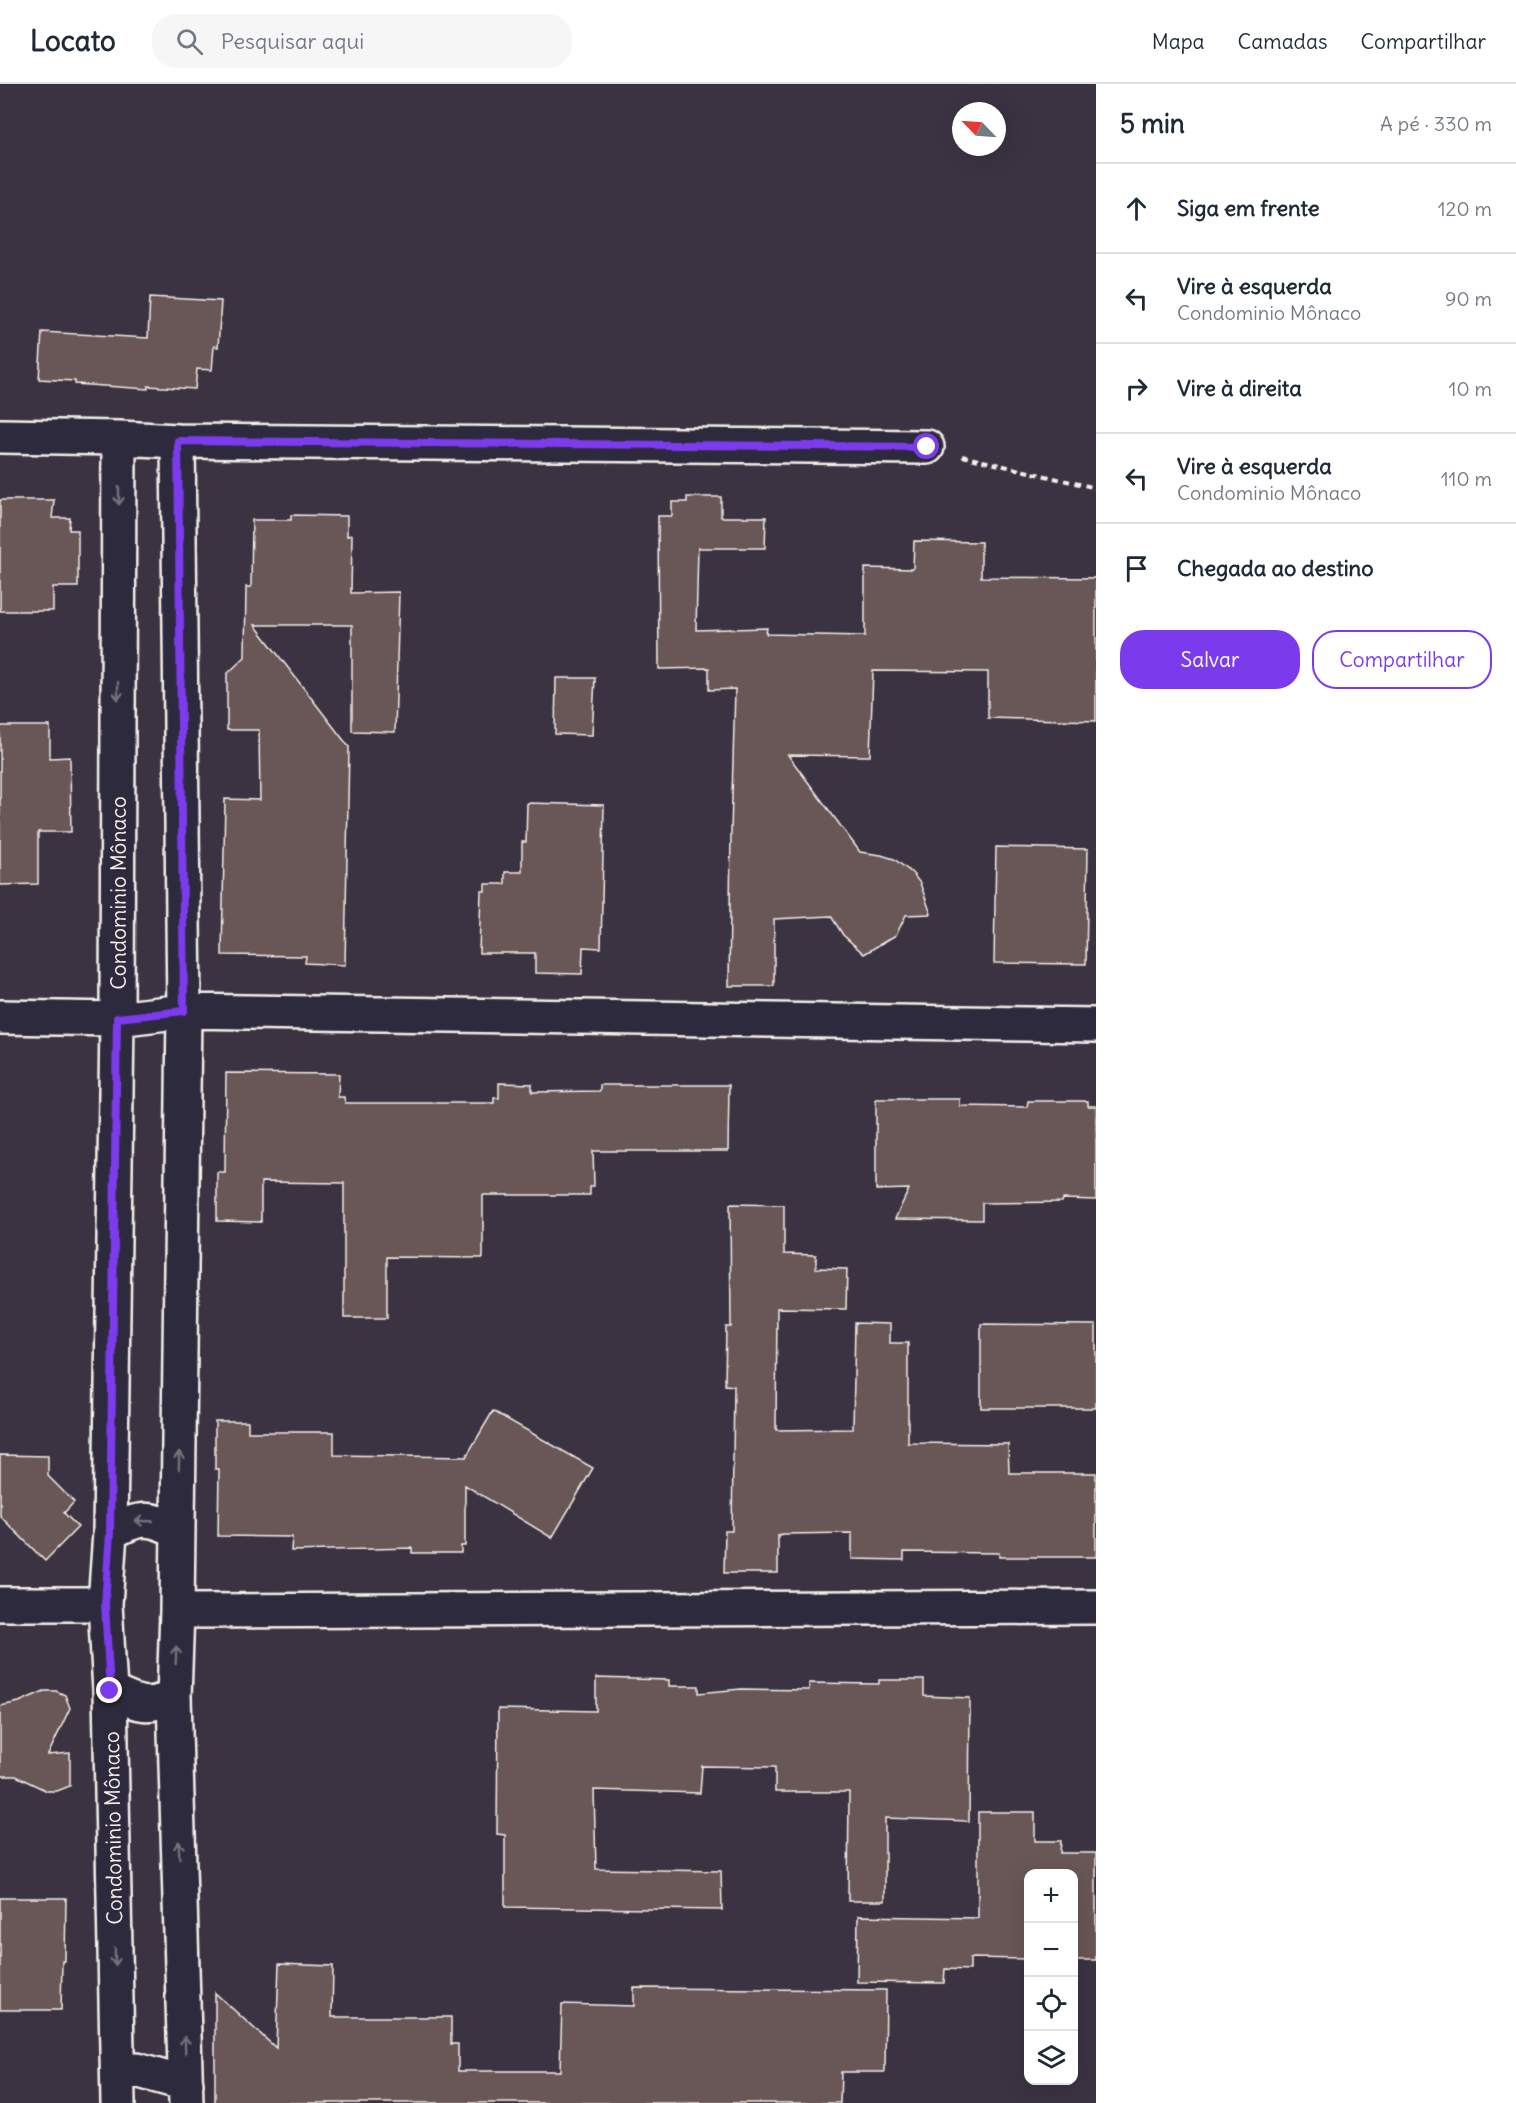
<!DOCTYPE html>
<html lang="pt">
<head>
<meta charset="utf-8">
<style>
	:root { --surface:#fff; --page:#f6f6f7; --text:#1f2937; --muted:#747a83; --line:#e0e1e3; --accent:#7c3aed }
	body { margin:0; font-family:Delius,sans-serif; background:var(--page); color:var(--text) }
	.controls { position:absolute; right:18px; bottom:18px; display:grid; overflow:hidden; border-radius:12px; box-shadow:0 6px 24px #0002 }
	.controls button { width:54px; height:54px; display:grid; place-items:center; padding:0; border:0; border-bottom:2px solid var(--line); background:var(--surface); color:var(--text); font:30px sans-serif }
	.compass { position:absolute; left:952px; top:18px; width:54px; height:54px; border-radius:50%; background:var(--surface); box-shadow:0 6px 24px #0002; rotate:295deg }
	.stop { position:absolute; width:18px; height:18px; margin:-14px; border:4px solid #7c3aed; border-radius:50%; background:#fff }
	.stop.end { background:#7c3aed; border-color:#fff; box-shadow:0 2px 6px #0008 }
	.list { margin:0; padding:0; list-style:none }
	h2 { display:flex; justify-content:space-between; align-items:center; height:78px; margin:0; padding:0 24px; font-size:26px }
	h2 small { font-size:20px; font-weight:400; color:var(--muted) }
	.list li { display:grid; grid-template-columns:39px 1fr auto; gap:18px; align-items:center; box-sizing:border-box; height:90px; padding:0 24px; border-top:2px solid var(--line) }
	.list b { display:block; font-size:22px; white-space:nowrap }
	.list p { margin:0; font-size:20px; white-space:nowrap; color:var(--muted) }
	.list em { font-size:20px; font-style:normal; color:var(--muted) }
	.actions { display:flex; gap:12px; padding:18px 24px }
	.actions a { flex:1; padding:14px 0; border:2px solid var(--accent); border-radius:24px; text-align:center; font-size:21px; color:var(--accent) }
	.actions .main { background:var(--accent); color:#fff }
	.icon { flex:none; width:33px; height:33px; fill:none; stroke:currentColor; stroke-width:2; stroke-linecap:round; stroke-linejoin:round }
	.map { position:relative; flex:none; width:1096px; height:2019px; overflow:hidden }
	header { display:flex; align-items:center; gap:36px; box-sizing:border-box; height:84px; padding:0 30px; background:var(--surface); border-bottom:2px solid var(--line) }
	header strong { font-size:28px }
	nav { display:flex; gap:33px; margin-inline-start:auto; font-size:21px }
	.search { width:420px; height:54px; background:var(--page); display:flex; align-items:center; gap:15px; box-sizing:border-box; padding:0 21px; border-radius:24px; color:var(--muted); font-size:22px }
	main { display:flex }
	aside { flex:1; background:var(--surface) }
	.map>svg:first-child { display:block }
	.building { fill:#695657; stroke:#f4f1e8; stroke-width:1.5 }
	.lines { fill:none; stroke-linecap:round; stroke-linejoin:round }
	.minor-casing { stroke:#f4f1e8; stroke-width:38 }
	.path { stroke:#f4f1e8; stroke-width:4; stroke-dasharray:6 4.5; stroke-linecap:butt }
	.minor { stroke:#2f2a3d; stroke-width:33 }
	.oneway { stroke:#747079 }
	.route { stroke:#7c3aed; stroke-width:8 }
	.labels { text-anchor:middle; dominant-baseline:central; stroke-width:4.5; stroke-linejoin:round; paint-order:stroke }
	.street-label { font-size:21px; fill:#f4f1e8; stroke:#2f2a3d }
</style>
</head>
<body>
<header>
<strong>Locato</strong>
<div class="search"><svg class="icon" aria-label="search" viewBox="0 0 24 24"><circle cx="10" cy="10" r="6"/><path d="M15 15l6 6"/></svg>Pesquisar aqui</div>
<nav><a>Mapa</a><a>Camadas</a><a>Compartilhar</a></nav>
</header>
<main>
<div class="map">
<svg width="1096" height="2019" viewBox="0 0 1096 2019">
	<rect width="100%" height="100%" fill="#3b3342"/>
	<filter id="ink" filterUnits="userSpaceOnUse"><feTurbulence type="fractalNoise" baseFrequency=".0167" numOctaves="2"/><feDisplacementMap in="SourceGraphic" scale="12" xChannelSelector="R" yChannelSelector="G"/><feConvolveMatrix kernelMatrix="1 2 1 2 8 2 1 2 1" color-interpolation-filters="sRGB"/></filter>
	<g filter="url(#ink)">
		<path class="building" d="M 150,213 L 221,217 L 218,263 L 214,262 L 212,286 L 197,285 L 195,305 L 148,302 L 148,305 L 75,300 L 75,297 L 39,295 L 42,248 L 148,254 Z
			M 687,413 L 721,413 L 721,433 L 766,433 L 765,464 L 698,464 L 696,546 L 767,544 L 766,550 L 865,552 L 865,484 L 913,485 L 914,457 L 981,458 L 981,493 L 1096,494 L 1096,637 L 988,634 L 988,588 L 873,587 L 870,672 L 788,671 L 860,768 L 881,771 L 894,775 L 912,789 L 920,799 L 931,830 L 906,831 L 896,851 L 864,870 L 843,851 L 831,832 L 774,835 L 774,902 L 729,902 L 731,748 L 735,605 L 709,606 L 709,584 L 659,585 L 658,432 L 672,432 L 672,418 L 687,418 Z
			M 0,416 L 54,416 L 52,434 L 70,434 L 69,446 L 78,446 L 78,503 L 53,503 L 53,527 L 0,527 Z
			M 291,431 L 347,432 L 347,452 L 352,451 L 351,509 L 399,508 L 395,648 L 352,647 L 352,541 L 255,541 L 349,663 L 345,881 L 305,879 L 306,872 L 222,871 L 225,715 L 260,716 L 259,646 L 227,646 L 227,590 L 245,573 L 246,503 L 251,503 L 252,436 L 291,436 Z
			M 556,594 L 595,594 L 592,651 L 555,650 Z
			M 0,642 L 50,642 L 50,674 L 70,673 L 71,748 L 38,748 L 38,800 L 0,801 Z
			M 527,719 L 604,721 L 601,864 L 583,863 L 582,890 L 535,889 L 535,869 L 479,869 L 481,807 L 485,807 L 485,800 L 505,800 L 505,788 L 522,788 L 522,758 L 526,758 Z
			M 996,763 L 1088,765 L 1086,880 L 994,879 Z
			M 226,989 L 339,990 L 338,1013 L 344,1013 L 345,1019 L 494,1019 L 494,1014 L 499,1014 L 499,999 L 532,1000 L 532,1008 L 600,1007 L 600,1001 L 729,1001 L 728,1067 L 593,1067 L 594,1102 L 590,1103 L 590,1111 L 483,1111 L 483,1174 L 387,1173 L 387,1234 L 344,1234 L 344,1099 L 261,1098 L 261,1138 L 217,1137 L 217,1088 L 225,1088 Z
			M 876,1015 L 960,1015 L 960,1022 L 1027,1023 L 1028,1017 L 1088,1017 L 1088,1022 L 1096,1022 L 1096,1116 L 1063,1115 L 1062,1118 L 982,1119 L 982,1136 L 895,1135 L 909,1105 L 876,1106 Z
			M 730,1120 L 784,1121 L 784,1170 L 816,1171 L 816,1184 L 847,1185 L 846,1225 L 777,1224 L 776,1346 L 853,1345 L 855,1239 L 890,1240 L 890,1259 L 908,1259 L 908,1359 L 1008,1360 L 1009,1389 L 1096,1389 L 1096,1473 L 999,1473 L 999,1469 L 904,1468 L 904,1476 L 852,1475 L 852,1449 L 784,1450 L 778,1451 L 778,1489 L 724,1489 L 725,1447 L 732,1447 L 734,1302 L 725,1301 L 726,1243 L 731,1243 Z
			M 981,1240 L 1096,1241 L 1096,1324 L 981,1324 Z
			M 493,1327 L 593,1384 L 552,1454 L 465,1401 L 465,1462 L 461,1462 L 461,1469 L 412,1469 L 412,1464 L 291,1467 L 292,1453 L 218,1452 L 219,1385 L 215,1385 L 215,1337 L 248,1337 L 248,1348 L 334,1348 L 334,1371 L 466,1373 Z
			M 0,1371 L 48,1372 L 48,1392 L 74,1418 L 64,1429 L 78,1443 L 45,1477 L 0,1432 Z
			M 596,1594 L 669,1596 L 669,1602 L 699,1602 L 699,1609 L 741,1605 L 809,1606 L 809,1599 L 879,1600 L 879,1596 L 924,1596 L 924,1612 L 970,1614 L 969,1737 L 885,1734 L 885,1817 L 848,1817 L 849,1708 L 775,1708 L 775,1683 L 702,1682 L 700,1709 L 594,1706 L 596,1785 L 721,1787 L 722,1826 L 505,1823 L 505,1751 L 497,1750 L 498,1625 L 596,1627 Z
			M 44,1607 L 56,1607 L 65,1611 L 70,1624 L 48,1671 L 70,1669 L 70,1702 L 57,1707 L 47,1707 L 16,1692 L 0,1692 L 0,1622 L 19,1618 Z
			M 978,1728 L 1035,1728 L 1035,1757 L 1061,1757 L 1060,1769 L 1096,1769 L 1096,1876 L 1074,1876 L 1074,1790 L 1029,1790 L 1029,1875 L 970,1874 L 970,1886 L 945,1885 L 944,1899 L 857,1898 L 858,1832 L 978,1834 Z
			M 0,1814 L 66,1814 L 65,1877 L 62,1877 L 61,1926 L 0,1926 Z
			M 279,1880 L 333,1882 L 332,1933 L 451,1933 L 451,1960 L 458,1960 L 458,1987 L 560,1987 L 562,1920 L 634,1922 L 634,1904 L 886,1906 L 885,1988 L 841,1988 L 840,2019 L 215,2019 L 215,1909 L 276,1964 Z"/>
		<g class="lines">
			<defs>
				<path id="minor" d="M 0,352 L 119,354 L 178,357 L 927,363
					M 178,357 L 184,927 L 177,1527 L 174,1613 L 186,2019
					M 0,933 L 117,935 L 184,927 L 1096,941
					M 110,1449 C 139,1433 148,1432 178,1447
					M 0,1520 L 105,1520
					M 177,1527 L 1096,1523
					M 110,1607 C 139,1620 144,1625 174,1613
					M 118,1991 L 136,1986 L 186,2000
					M 118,2019 L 110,1607 L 105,1520 L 110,1449 L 117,935 L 119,354"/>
			</defs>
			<use href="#minor" class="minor-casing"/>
			<path class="path" d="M 962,372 L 1096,404"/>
			<use href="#minor" class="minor"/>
		</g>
		<defs><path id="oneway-shaft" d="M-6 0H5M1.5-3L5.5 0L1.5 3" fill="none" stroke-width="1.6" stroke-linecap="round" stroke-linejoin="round" transform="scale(1.5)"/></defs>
		<g class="oneway">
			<use href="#oneway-shaft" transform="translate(119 412) rotate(90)"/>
			<use href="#oneway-shaft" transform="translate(118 607) rotate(90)"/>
			<use href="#oneway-shaft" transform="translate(179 1376) rotate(-89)"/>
			<use href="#oneway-shaft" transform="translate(144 1437) rotate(-178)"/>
			<use href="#oneway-shaft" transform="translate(176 1571) rotate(-88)"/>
			<use href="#oneway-shaft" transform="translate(179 1766) rotate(-92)"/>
			<use href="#oneway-shaft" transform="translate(115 1873) rotate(89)"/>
			<use href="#oneway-shaft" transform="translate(185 1961) rotate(-92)"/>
		</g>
	</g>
	<g class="lines" filter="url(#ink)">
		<path class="route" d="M 110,1607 L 105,1520 L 110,1449 L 117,934 L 184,927 L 178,357 L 927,363"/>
	</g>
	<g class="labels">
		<g class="street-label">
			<text transform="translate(118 809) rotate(-90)">Condominio Mônaco</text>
			<text transform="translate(113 1744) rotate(-91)">Condominio Mônaco</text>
		</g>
	</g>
</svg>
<div class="controls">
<button>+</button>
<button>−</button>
<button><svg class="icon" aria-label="locate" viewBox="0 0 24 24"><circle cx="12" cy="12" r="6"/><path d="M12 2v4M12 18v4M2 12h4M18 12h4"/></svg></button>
<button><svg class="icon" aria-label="layers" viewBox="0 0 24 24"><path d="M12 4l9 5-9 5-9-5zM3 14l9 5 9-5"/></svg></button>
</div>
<svg class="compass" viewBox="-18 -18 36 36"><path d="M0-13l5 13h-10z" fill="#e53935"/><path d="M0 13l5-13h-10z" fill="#747a83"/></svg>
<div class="stop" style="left:927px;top:363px"></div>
<div class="stop end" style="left:110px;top:1607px"></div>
</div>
<aside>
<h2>5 min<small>A pé · 330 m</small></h2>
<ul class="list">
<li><svg class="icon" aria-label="ahead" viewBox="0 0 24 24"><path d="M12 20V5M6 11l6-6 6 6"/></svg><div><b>Siga em frente</b></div><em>120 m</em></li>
<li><svg class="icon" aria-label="left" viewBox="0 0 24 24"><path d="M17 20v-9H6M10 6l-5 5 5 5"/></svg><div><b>Vire à esquerda</b><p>Condominio Mônaco</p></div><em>90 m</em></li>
<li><svg class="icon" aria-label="right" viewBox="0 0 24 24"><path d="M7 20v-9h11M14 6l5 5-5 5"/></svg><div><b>Vire à direita</b></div><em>10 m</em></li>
<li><svg class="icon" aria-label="left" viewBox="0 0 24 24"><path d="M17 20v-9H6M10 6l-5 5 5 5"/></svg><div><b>Vire à esquerda</b><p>Condominio Mônaco</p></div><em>110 m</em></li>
<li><svg class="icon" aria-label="arrive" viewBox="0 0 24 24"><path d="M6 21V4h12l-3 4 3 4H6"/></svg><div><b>Chegada ao destino</b></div></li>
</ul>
<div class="actions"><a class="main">Salvar</a><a>Compartilhar</a></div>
</aside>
</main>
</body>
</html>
